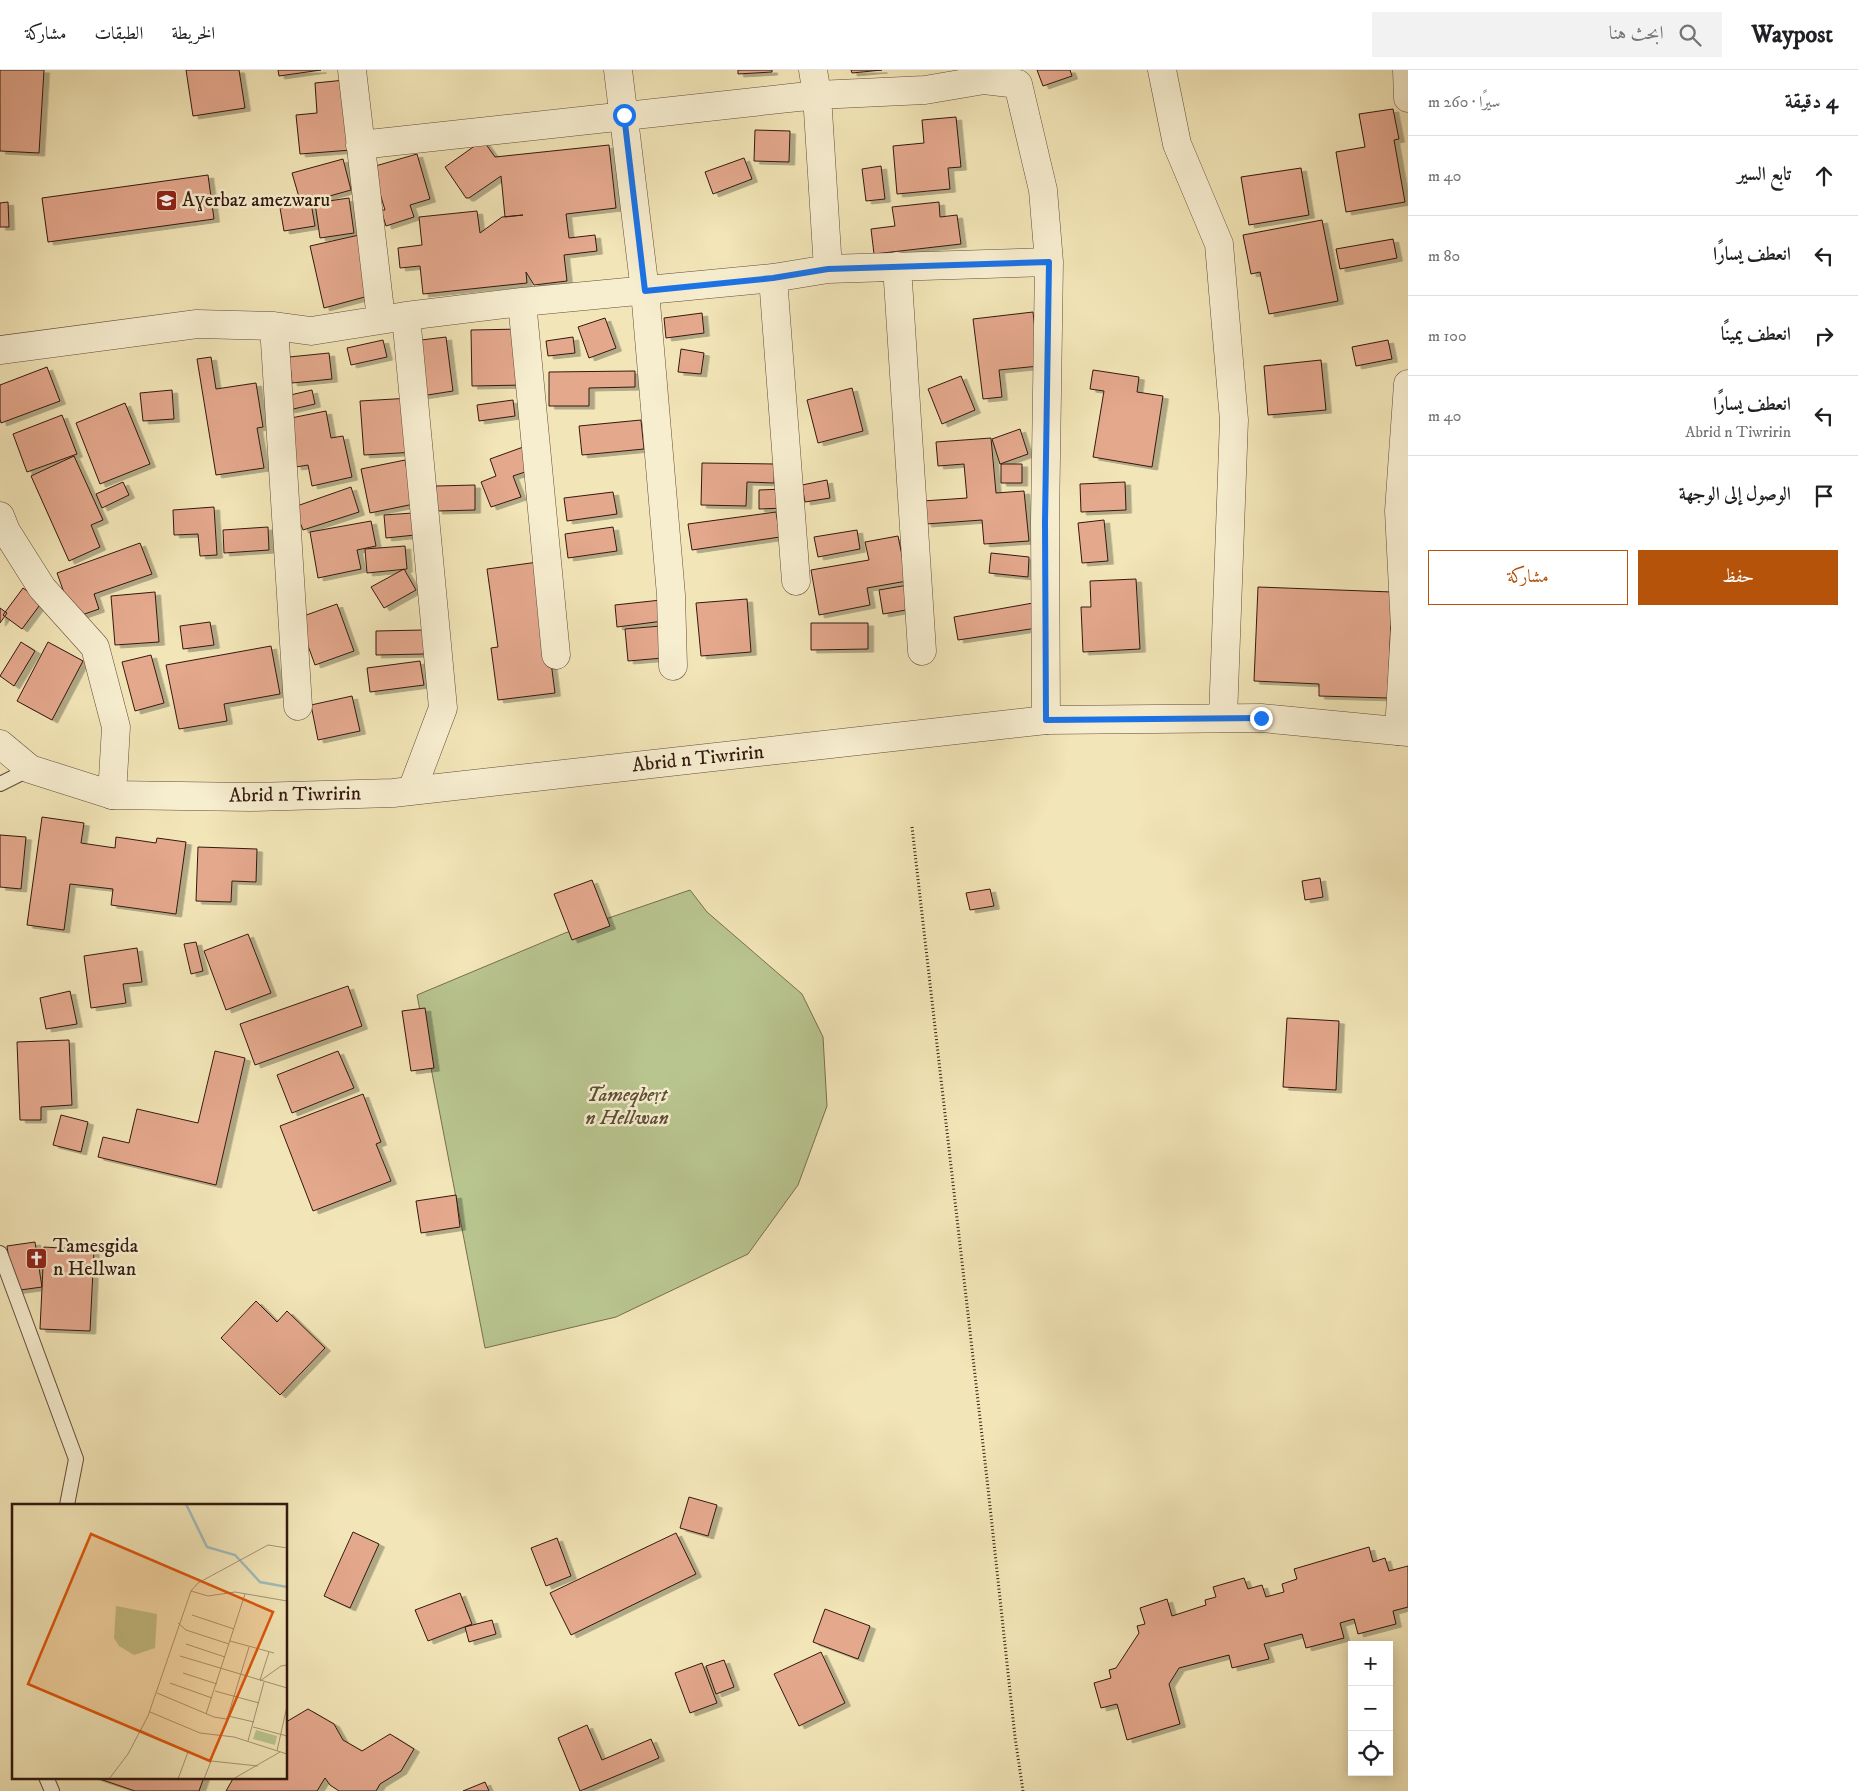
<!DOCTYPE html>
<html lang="ar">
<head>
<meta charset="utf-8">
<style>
	:root { --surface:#fff; --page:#f2f2f2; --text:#202124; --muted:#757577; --line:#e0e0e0; --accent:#b45309 }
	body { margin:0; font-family:"IM FELL DW Pica",Amiri,serif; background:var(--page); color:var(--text); direction:rtl }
	.controls { position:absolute; right:15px; bottom:15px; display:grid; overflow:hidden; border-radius:0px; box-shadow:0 2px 12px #0003 }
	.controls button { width:45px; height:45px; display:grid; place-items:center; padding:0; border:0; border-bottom:1px solid var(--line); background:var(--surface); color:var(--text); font:25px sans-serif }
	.stop { position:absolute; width:15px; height:15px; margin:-11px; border:4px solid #1a73e8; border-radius:50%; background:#fff }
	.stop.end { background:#1a73e8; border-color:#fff; box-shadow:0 1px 5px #0008 }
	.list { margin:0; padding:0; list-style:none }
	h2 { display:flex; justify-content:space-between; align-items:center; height:65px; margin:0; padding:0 20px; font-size:21px }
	h2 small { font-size:16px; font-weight:400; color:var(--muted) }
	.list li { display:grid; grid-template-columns:32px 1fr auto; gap:15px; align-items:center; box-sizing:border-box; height:80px; padding:0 20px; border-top:1px solid var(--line) }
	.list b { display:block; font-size:19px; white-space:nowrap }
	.list p { margin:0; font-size:16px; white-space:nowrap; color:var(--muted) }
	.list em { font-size:16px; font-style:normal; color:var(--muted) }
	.actions { display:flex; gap:10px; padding:15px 20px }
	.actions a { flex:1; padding:11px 0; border:1px solid var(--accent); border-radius:0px; text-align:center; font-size:18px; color:var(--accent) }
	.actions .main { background:var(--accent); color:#fff }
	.icon { flex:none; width:28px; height:28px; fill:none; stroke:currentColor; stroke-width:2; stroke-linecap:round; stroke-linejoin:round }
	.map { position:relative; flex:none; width:1408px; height:1721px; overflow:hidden; direction:ltr }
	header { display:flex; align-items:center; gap:30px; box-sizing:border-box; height:70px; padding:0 25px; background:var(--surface); border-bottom:1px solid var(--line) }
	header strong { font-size:24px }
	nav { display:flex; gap:28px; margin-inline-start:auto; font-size:18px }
	.search { width:350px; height:45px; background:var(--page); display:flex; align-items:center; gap:12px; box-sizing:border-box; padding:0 18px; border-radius:0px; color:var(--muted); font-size:19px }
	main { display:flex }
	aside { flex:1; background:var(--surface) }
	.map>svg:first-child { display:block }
	.green { fill:#b9c58f; stroke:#766f4f }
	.building { fill:#e4a88d; stroke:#33190f; filter:url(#shadow) }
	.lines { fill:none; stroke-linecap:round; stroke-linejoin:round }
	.service-casing { stroke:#634c39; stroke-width:16 }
	.minor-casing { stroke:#634c39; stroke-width:29 }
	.tertiary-casing { stroke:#634c39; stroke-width:29 }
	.path { stroke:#33190f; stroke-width:3; stroke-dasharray:1 2.5; stroke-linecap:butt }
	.service { stroke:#f7eed0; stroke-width:14 }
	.minor { stroke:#f7eed0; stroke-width:28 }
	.tertiary { stroke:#f7eed0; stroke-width:28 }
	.route { stroke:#1a73e8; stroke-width:6 }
	.labels { text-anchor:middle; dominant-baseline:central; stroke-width:5; stroke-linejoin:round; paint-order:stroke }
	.poi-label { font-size:20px; fill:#33190f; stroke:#f7eed0; text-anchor:start }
	.street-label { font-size:20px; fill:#33190f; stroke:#f7eed0 }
	.park-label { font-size:20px; font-style:italic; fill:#5b4d35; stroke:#f7eed0 }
	.inset-river { fill:none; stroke:#a2bcbb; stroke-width:2.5 }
	.inset-road { fill:none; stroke:#a69374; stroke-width:1 }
	.view { fill:#df560c; fill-opacity:0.15; stroke:#df560c; stroke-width:2.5 }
	.inset-edge { fill:none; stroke:#33190f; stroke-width:2.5 }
</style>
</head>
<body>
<header>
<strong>Waypost</strong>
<div class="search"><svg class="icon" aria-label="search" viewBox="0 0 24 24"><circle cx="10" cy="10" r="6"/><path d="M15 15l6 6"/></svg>ابحث هنا</div>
<nav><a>الخريطة</a><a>الطبقات</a><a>مشاركة</a></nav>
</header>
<main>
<aside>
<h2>4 دقيقة<small>سيرًا · 260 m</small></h2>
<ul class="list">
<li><svg class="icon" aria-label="ahead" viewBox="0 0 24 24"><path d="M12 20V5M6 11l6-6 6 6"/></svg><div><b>تابع السير</b></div><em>40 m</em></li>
<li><svg class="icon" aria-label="left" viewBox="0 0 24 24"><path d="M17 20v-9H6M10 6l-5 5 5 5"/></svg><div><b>انعطف يسارًا</b></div><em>80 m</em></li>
<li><svg class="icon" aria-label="right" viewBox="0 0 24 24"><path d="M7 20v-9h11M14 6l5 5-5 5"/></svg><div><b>انعطف يمينًا</b></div><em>100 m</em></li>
<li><svg class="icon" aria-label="left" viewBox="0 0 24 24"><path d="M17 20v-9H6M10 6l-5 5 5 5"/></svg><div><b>انعطف يسارًا</b><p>Abrid n Tiwririn</p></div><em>40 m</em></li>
<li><svg class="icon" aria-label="arrive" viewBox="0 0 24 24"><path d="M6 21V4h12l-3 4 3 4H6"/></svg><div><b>الوصول إلى الوجهة</b></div></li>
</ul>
<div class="actions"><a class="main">حفظ</a><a>مشاركة</a></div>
</aside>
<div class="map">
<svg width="1408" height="1721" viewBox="0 0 1408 1721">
	<defs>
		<filter id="shadow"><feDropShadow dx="5.5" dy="3" stdDeviation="0" flood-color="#0004"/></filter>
	</defs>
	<rect width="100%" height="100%" fill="#f2e5b7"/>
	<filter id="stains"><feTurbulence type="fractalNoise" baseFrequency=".004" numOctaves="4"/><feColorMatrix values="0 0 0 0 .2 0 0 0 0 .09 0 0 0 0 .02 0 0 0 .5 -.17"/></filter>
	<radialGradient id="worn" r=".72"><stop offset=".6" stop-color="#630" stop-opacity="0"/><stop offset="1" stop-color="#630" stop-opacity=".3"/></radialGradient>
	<path class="green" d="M 690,820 L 707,842 L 802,924 L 823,967 L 827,1036 L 798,1115 L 748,1184 L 616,1247 L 485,1278 L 417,925 L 565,863 Z"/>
	<path class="building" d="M 0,0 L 44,0 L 39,83 L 0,81 Z
		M 186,0 L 239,0 L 245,38 L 193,46 Z
		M 278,0 L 321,0 L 279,6 Z
		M 738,0 L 772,0 L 772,2 L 738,4 Z
		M 851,0 L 882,0 L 852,3 Z
		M 1037,0 L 1070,0 L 1072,6 L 1043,16 Z
		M 345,10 L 351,80 L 300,84 L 296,45 L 317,43 L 315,13 Z
		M 1393,39 L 1399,69 L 1394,70 L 1405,132 L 1346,142 L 1336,82 L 1365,77 L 1359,44 Z
		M 956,47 L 961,97 L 948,98 L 950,119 L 897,124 L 893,76 L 924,73 L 922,50 Z
		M 755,60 L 790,61 L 789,92 L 754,91 Z
		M 483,70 L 495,87 L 609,75 L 616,138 L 566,144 L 569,168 L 595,165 L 597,181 L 564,185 L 567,211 L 534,215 L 526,202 L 527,213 L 423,224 L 420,196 L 400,198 L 398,178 L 422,175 L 419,147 L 477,141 L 480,163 L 502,147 L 523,145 L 505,147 L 501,106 L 469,128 L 466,128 L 445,97 Z
		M 417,84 L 430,129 L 410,135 L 414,147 L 386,156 L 381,140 L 385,140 L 372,97 Z
		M 744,88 L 752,109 L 713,124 L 705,102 Z
		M 343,89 L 351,120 L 301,134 L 292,103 Z
		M 881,96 L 885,129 L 866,131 L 862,99 Z
		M 1301,98 L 1309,145 L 1249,155 L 1241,107 Z
		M 208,105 L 214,149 L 48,172 L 42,128 Z
		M 349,128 L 354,163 L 320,168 L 315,133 Z
		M 8,132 L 9,157 L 0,157 L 0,133 Z
		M 939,132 L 940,147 L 957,145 L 961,174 L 874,184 L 871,159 L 895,156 L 892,137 Z
		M 311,133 L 315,156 L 284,161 L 280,138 Z
		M 1322,150 L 1338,231 L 1269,244 L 1260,202 L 1251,204 L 1243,165 Z
		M 359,165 L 372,225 L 324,238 L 310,176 Z
		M 1393,169 L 1397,188 L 1340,199 L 1336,179 Z
		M 1033,242 L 1039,296 L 999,300 L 1002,327 L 983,329 L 973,249 Z
		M 702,243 L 704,263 L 666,268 L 664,248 Z
		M 605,248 L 616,278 L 589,288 L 578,257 Z
		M 523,259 L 525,315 L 472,316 L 471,260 Z
		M 446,267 L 453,321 L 421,326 L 413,271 Z
		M 573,267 L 575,283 L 548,286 L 546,271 Z
		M 383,270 L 387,287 L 351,295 L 347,278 Z
		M 1388,270 L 1392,289 L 1356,296 L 1352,277 Z
		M 681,279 L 704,283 L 701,304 L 678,302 Z
		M 329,283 L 332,309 L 292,313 L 289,287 Z
		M 211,287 L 216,319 L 256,313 L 263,357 L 257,358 L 264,398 L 216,405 L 197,289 Z
		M 1321,290 L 1326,340 L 1268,345 L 1264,296 Z
		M 47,297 L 60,331 L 1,353 L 0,349 L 0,315 Z
		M 1093,300 L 1139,307 L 1137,322 L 1163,326 L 1152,397 L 1093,387 L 1104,321 L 1090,319 Z
		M 635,301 L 635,317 L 589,318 L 589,336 L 549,336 L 549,302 Z
		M 961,306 L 975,340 L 942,354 L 928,319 Z
		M 852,318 L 863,361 L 818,373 L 807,330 Z
		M 172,320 L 174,349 L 143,351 L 140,323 Z
		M 312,320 L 315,334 L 289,340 L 286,326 Z
		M 411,328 L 415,382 L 364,385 L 360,331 Z
		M 513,330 L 515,346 L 479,351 L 477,335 Z
		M 125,333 L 150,394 L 100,414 L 76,353 Z
		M 326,341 L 331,368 L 343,366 L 352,407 L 312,416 L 308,395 L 296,397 L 286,349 Z
		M 62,345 L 77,384 L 27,402 L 13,364 Z
		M 641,350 L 644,379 L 582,385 L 579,356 Z
		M 1020,359 L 1028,384 L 1000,394 L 992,369 Z
		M 991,368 L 996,423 L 1024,421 L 1029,471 L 984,474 L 982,450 L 926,454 L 923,431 L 967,428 L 964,394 L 938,396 L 936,372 Z
		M 526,376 L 534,399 L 513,406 L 521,427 L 491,437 L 481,412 L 496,406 L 490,389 Z
		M 74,386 L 103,450 L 91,455 L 100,477 L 69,491 L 31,406 Z
		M 405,390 L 414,434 L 370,443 L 361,399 Z
		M 702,393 L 775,394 L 774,413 L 747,412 L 746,436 L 701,435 Z
		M 1001,394 L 1022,394 L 1022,413 L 1001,413 Z
		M 827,410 L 830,428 L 805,432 L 802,415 Z
		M 123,412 L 129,425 L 102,438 L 96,424 Z
		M 1125,412 L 1126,440 L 1081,442 L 1080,414 Z
		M 475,415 L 475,440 L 437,441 L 436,416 Z
		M 351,417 L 359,442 L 303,460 L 294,437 Z
		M 784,419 L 785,438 L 759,439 L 759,420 Z
		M 613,422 L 617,444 L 567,451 L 564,428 Z
		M 214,437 L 217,485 L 200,486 L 198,464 L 174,465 L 173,440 Z
		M 776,442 L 780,467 L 692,480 L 688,454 Z
		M 413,443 L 415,465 L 386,468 L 384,445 Z
		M 1104,450 L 1108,491 L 1082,493 L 1078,453 Z
		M 371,451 L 376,476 L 357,480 L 361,499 L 318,508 L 310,462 Z
		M 268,457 L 269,480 L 224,483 L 223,460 Z
		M 613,457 L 617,481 L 568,488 L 565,464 Z
		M 857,460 L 860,479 L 818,487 L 814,467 Z
		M 898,466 L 907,511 L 867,518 L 870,535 L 819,545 L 811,500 L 869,490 L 865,472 Z
		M 140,473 L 152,504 L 94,524 L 99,539 L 73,548 L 57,503 Z
		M 405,476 L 407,499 L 367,503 L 365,479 Z
		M 991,483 L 1029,487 L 1028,507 L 989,503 Z
		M 538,492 L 555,623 L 498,630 L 491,578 L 498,577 L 487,499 Z
		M 404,499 L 416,520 L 384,538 L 371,517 Z
		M 1136,509 L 1140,579 L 1083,582 L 1081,537 L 1091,537 L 1090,511 Z
		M 908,515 L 912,539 L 883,544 L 879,520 Z
		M 1258,517 L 1392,522 L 1388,628 L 1319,626 L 1319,614 L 1254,611 Z
		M 23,518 L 42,532 L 22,559 L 3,545 Z
		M 155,522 L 159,572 L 115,575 L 111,526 Z
		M 747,529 L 751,582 L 701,586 L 696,533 Z
		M 661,530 L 663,551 L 617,557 L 615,535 Z
		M 1033,533 L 1037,558 L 958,570 L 954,547 Z
		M 337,534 L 354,581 L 315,595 L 298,548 Z
		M 0,538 L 7,543 L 0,553 Z
		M 210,552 L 214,575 L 183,579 L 180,556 Z
		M 811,553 L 868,553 L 868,579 L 811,580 Z
		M 661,556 L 663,588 L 628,591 L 625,559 Z
		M 423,560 L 424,584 L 376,585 L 376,561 Z
		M 21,572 L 35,581 L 14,616 L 0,606 Z
		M 48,572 L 83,591 L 52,650 L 17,631 Z
		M 271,576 L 280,624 L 224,634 L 227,651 L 179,659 L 166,595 Z
		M 151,585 L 164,633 L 135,641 L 122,592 Z
		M 420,591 L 424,615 L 370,622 L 367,598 Z
		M 352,626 L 360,661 L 318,670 L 311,635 Z
		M 42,747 L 84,753 L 81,773 L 115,778 L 116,767 L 156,773 L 157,768 L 186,772 L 176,844 L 111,835 L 113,819 L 70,814 L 64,860 L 27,855 Z
		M 0,765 L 26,767 L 21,819 L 0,817 Z
		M 198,777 L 257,779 L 256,812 L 232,811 L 231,832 L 196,831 Z
		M 1320,808 L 1323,827 L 1305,830 L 1302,811 Z
		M 592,810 L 610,856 L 572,870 L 554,824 Z
		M 990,819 L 994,836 L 970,840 L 966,823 Z
		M 248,864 L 271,923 L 226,940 L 204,881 Z
		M 196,872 L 203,901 L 191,904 L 184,874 Z
		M 137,878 L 142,912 L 123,914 L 126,933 L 91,938 L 84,886 Z
		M 348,916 L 362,956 L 255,995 L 240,954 Z
		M 70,921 L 77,954 L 46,959 L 40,928 Z
		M 425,938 L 434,998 L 411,1001 L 402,941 Z
		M 1287,948 L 1339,951 L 1336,1020 L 1283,1017 Z
		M 69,970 L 72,1035 L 41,1037 L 41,1050 L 20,1050 L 17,972 Z
		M 215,981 L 245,988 L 216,1115 L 98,1087 L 103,1067 L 129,1073 L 137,1039 L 198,1053 Z
		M 338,981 L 354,1018 L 292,1043 L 277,1005 Z
		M 363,1024 L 381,1072 L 376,1074 L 391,1111 L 313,1141 L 280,1056 Z
		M 61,1045 L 88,1052 L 81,1082 L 53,1075 Z
		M 456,1125 L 460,1157 L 421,1163 L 416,1131 Z
		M 35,1172 L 42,1217 L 13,1221 L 7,1176 Z
		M 44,1177 L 94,1180 L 90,1261 L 40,1259 Z
		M 256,1231 L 277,1252 L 287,1241 L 325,1278 L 280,1325 L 221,1268 Z
		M 689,1427 L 717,1435 L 708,1466 L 680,1458 Z
		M 353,1462 L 379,1474 L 350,1538 L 324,1526 Z
		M 676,1463 L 696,1504 L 571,1565 L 550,1523 Z
		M 557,1468 L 571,1506 L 546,1516 L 531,1478 Z
		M 1369,1477 L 1373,1492 L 1385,1488 L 1389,1501 L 1408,1496 L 1408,1537 L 1393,1541 L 1396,1554 L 1358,1564 L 1354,1549 L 1340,1553 L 1344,1568 L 1306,1578 L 1302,1564 L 1264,1574 L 1269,1589 L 1232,1598 L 1229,1585 L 1179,1598 L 1169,1614 L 1180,1654 L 1127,1670 L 1117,1634 L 1101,1638 L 1094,1613 L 1111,1608 L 1109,1600 L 1116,1598 L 1139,1563 L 1137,1556 L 1145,1554 L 1140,1538 L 1167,1529 L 1172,1546 L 1206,1535 L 1205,1530 L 1216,1527 L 1213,1517 L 1244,1508 L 1248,1519 L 1262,1515 L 1266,1527 L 1284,1522 L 1282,1514 L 1297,1509 L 1294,1499 Z
		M 460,1523 L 472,1554 L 428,1571 L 415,1540 Z
		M 825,1539 L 870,1556 L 858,1589 L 813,1572 Z
		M 492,1550 L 496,1564 L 469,1572 L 465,1557 Z
		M 821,1582 L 845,1633 L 799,1656 L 774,1604 Z
		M 724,1590 L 734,1617 L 716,1624 L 706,1596 Z
		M 702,1593 L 717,1633 L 690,1643 L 675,1603 Z
		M 308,1639 L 334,1654 L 343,1670 L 362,1681 L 390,1664 L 414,1679 L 401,1701 L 380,1714 L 376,1721 L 339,1721 L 330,1715 L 325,1708 L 317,1721 L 226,1721 L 234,1707 L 286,1707 L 286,1652 Z
		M 587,1655 L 602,1690 L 651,1669 L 659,1688 L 580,1721 L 558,1668 Z
		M 94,1707 L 204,1707 L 199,1721 L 135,1721 Z
		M 485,1712 L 489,1721 L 463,1721 Z"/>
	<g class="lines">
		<defs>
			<path id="service" d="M 0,714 L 30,699
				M 0,1183 L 76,1389 L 67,1435
				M 46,1707 L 52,1721"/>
			<path id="minor" d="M 352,0 L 381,249
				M 618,0 L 645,221 L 671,525 L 673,596
				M 813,0 L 817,25 L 828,199
				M 1162,0 L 1177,74 L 1219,174 L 1234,350 L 1223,648
				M 1407,0 L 1408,28
				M 360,75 L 817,25 L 925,20 L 984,10 L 1018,14 L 1043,120 L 1049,192 L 1045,452 L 1046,650
				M 897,196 L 922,581
				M 773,208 L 796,511
				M 522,232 L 556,585
				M 406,246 L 443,638 L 412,720
				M 274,256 L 298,636
				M 0,280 L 197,254 L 274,256 L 311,261 L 406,246 L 522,232 L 773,208 L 828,199 L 1049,192
				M 0,446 L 6,461 L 42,518 L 95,577 L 116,657 L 112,725
				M 1399,661 L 1405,558 L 1399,441 L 1408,314"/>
			<path id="tertiary" d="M 0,674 L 30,699 L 112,725 L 251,727 L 393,723 L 1046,650 L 1261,648 L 1408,662"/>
		</defs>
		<use href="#service" class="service-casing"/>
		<use href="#minor" class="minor-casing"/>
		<use href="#tertiary" class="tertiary-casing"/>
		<path class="path" d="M 912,757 L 988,1418 L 1015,1667 L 1023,1721"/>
		<use href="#service" class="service"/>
		<use href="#minor" class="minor"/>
		<use href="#tertiary" class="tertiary"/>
	</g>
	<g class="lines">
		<path class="route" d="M 624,45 L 645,221 L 773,208 L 828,199 L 1049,192 L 1045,452 L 1046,650 L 1261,648"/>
	</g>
	<defs>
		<symbol id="school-square" viewBox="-11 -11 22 22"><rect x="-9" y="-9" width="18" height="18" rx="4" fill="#8f2418" stroke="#f7eed0"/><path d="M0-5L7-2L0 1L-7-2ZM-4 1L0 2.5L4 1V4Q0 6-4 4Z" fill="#fff"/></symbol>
		<symbol id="church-square" viewBox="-11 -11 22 22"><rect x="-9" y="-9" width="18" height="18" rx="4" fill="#8f2418" stroke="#f7eed0"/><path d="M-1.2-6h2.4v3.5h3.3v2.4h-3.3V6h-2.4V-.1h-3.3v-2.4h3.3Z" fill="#fff"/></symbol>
	</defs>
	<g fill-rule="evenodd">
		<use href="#school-square" x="154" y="118" width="25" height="25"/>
		<use href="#church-square" x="24" y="1176" width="25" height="25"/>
	</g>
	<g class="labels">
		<g class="poi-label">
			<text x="182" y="130">Aɣerbaz amezwaru</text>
			<text x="53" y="1176">Tamesgida<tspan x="53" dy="23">n Hellwan</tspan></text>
		</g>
		<g class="street-label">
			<text transform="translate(698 689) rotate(-6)">Abrid n Tiwririn</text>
			<text transform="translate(295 725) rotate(-1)">Abrid n Tiwririn</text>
		</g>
		<g class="park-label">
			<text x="627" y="1025">Tameqbeṛt<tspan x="627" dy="23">n Hellwan</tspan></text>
		</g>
	</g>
	<g transform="translate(12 1434)">
		<rect width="275" height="275" fill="#f2e5b7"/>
		<path d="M 104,102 L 145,110 L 143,144 L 122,151 L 107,142 L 102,134 ZM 244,226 L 265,232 L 263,241 L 241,235 Z" fill="#b9c58f"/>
		<path class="inset-river" d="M 174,0 L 195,43 L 223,51 L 248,78 L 275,83"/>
		<path class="inset-road" d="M 179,87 L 196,92 L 223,88 L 275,97M 180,111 L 222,125M 166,119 L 174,126 L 217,140M 218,137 L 262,149M 174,140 L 213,153M 168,152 L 275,184M 171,169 L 205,180M 248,176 L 257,148M 248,177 L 269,162 L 275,161M 158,179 L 200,194M 203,187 L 247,199M 145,189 L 202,213 L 214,215 L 216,212 L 242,218M 138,208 L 188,229 L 222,233 L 275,250M 194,210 L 233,90M 216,212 L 237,143M 241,223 L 275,232M 128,226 L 176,248M 236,237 L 252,178M 265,247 L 275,202M 97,275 L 116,250 L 136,212 L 179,87 L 186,79 L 256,41 L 275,44M 166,275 L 176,248 L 199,257 L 246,262M 192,275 L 199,257M 221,275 L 268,248"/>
		<path class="view" d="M 79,30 L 261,108 L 198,257 L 16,180 Z"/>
		<rect width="275" height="275" class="inset-edge"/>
	</g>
	<rect width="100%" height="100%" filter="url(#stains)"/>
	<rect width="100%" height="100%" fill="url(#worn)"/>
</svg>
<div class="controls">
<button>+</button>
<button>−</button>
<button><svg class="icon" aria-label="locate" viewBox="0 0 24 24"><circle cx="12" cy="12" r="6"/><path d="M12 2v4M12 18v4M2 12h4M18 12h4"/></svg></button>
</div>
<div class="stop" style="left:624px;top:45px"></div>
<div class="stop end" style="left:1261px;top:648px"></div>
</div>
</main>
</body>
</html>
